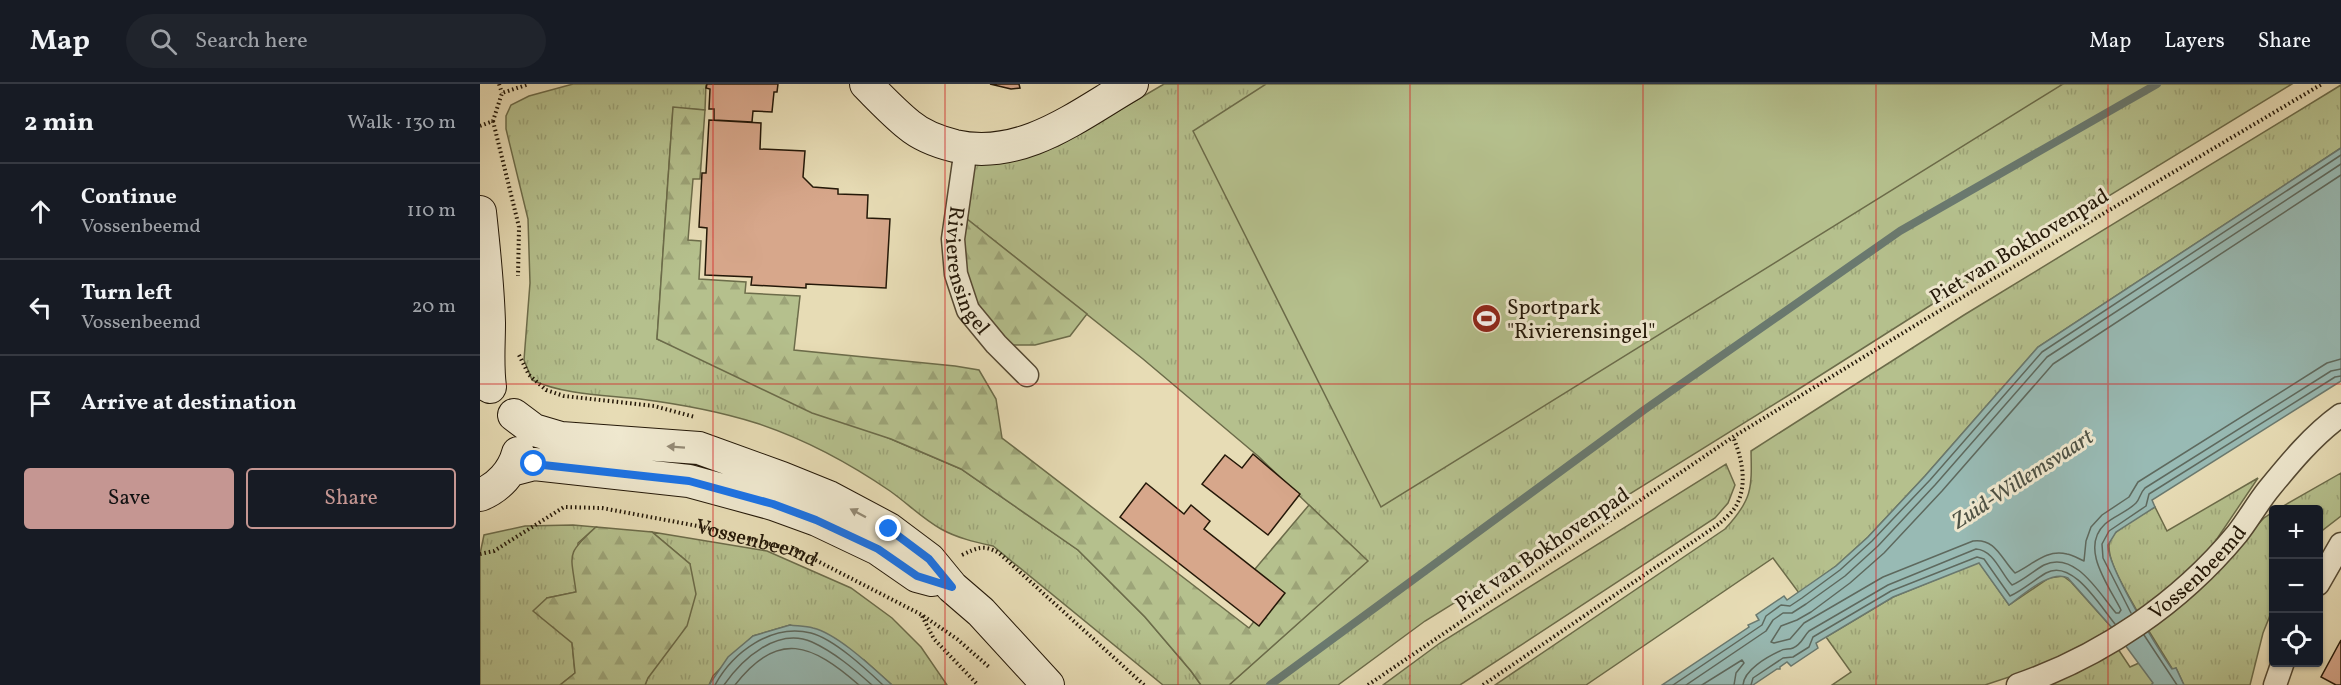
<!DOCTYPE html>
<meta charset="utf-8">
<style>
body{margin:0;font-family:Vollkorn,serif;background:#20242c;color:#f1f3f6}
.controls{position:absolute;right:18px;bottom:18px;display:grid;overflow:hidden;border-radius:6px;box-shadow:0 2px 4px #0004}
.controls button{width:54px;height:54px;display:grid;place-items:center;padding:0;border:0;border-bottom:2px solid #363941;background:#171b24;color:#f1f3f6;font:30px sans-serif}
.stop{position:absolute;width:18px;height:18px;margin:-14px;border:4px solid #1a73e8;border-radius:50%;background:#fff}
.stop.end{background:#1a73e8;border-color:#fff;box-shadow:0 2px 6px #0008}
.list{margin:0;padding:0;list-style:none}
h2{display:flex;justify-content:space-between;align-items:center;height:78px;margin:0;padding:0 24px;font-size:26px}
h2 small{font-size:20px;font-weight:400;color:#9ea1a6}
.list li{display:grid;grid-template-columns:39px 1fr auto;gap:18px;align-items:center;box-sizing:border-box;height:96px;padding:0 24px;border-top:2px solid #363941}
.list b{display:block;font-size:22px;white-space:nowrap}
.list p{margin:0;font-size:20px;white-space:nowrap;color:#9ea1a6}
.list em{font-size:20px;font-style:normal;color:#9ea1a6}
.actions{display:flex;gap:12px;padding:18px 24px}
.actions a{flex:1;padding:14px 0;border:2px solid #c59692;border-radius:6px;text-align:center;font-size:21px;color:#c59692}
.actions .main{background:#c59692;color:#111}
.icon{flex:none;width:33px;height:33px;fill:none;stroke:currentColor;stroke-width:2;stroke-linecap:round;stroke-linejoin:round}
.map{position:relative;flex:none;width:1861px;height:601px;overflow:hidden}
header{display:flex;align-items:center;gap:36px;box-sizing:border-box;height:84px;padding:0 30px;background:#171b24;border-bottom:2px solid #363941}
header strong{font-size:28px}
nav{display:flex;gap:33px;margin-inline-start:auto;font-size:21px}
.search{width:420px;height:54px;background:#20242c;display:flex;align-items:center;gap:15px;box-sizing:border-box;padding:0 21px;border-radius:33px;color:#9ea1a6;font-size:22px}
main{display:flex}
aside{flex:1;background:#171b24}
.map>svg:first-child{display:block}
.grass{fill:url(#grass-tufts);stroke:#6c6c4a;stroke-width:1.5}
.forest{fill:url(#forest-firs);stroke:#6c6c4a;stroke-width:1.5}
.green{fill:#b5c08d;stroke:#6c6c4a;stroke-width:1.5}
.water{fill:#98bab4;stroke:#6a796f;stroke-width:1.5}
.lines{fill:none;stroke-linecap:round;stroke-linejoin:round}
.shore{stroke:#5e695e;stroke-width:1.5}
.stream{stroke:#6a796f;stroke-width:8}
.building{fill:#d7a78b;stroke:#241808;stroke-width:1.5}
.street-casing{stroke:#554933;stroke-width:25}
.secondary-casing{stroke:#241808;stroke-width:34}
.path{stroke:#241808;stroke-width:4;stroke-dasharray:1.5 3;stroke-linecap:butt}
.street{stroke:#efe8cf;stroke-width:22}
.secondary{stroke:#efe8cf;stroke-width:32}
.oneway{fill:#948a75}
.route{stroke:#1a73e8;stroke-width:8}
.grid{fill:none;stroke:#d62828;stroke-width:1.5;stroke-opacity:0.55}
.labels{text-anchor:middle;stroke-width:6;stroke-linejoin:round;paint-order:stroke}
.street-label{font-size:21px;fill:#241808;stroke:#efe8cf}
.poi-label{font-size:21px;fill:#241808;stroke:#efe8cf;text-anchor:start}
.water-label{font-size:22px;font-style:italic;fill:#4d5144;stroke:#efe8cf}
</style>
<header>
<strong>Map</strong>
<div class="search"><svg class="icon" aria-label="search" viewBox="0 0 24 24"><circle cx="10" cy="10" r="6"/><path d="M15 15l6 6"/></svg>Search here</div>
<nav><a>Map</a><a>Layers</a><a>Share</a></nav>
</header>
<main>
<aside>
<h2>2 min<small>Walk · 130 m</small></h2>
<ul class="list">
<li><svg class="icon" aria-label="ahead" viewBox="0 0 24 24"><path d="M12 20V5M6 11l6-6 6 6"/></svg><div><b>Continue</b><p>Vossenbeemd</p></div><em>110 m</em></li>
<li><svg class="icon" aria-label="left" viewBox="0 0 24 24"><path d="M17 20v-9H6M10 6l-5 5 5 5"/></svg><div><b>Turn left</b><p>Vossenbeemd</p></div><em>20 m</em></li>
<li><svg class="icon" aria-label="arrive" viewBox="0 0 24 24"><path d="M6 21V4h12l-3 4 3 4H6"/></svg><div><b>Arrive at destination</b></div></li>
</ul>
<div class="actions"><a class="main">Save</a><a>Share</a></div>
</aside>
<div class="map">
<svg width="1861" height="601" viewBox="0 0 1861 601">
<defs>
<pattern id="grass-tufts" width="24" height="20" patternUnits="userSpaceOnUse" patternTransform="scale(1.5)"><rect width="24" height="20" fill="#b5c08d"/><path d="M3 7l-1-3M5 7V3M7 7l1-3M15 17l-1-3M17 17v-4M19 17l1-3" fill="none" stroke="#9ca478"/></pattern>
<pattern id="forest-firs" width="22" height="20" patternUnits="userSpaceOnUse" patternTransform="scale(1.5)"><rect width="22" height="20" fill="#b5c08d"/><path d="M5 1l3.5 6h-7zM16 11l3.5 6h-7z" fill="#9ca478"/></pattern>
</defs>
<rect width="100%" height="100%" fill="#e7dcb5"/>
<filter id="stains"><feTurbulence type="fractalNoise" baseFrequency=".00333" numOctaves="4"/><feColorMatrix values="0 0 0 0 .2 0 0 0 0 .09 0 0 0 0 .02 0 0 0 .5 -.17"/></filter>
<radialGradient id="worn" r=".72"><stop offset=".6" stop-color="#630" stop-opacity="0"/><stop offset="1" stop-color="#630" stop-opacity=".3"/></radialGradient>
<path class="grass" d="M 93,0 L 226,0 L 225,26 L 193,24 L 177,255 L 481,385 L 598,466 L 665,533 L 711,587 L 721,601 L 683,601 L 513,462 C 495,458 477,454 461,445 C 443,435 427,419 410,407 C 369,379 322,354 276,339 C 238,327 199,320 160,315 C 125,311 84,311 52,296 L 44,276 L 50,199 L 48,135 L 26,45 L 26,32 L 31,21 L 49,12 Z
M 684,0 L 1812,0 L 1470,209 L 1314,308 L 945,537 L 858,601 L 749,601 L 887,477 L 778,372 L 663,275 L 482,131 L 488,79 L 553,71 L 578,62 Z
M 1861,1 L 1861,64 L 1558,263 L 1445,392 L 1388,453 L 1356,482 L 1319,509 L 1293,474 L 1106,601 L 1015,601 L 1245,445 C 1272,416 1272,405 1271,367 L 1484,231 Z
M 1246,380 L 1255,401 L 1248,419 L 1235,434 L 980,601 L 903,601 L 960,559 Z
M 1861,389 L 1861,432 L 1839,449 L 1838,426 L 1798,425 Z
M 1778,394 L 1720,480 L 1665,525 L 1657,527 C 1649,511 1618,466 1633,451 C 1644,440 1662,431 1675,423 L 1687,447 Z
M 1793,428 L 1793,524 L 1783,549 L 1770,601 L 1704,601 L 1696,584 L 1693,586 L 1667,544 L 1726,494 L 1784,434 Z
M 93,441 L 116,443 L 98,459 L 96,508 L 67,514 L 92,558 L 95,589 L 80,601 L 0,601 L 0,470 L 4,451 L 45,442 Z
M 172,448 L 287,467 L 371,504 L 412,534 L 441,563 L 467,601 L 412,601 L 384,576 L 310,541 L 273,552 L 233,592 L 229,601 L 165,601 L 210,480 Z
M 1499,478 L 1529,521 L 1569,494 L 1583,492 L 1591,498 L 1634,546 L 1589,573 L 1505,601 L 1352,601 L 1371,588 L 1346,553 L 1413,513 Z
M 1638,565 L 1650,583 L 1659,579 L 1674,599 L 1671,601 L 1569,601 Z"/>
<path class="forest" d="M 193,23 L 225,26 L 220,95 L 213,95 L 208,156 L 221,157 L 219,195 L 266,198 L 265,209 L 320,212 L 314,266 L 475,282 L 499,286 L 516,315 L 522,354 L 769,544 L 793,513 L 770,491 L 829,421 L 888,477 L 749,601 L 721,601 L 711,587 L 665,533 L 598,466 L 481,385 L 411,355 L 332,329 L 177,255 Z
M 482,131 L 607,230 L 590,252 L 555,261 L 518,261 L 484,204 Z
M 116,443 L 172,448 L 210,480 L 216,510 L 207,542 L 168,594 L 165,601 L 80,601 L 95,589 L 92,559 L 53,527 L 67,514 L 96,508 C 91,469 85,471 116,443 Z"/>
<path class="green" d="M 786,0 L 1583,0 L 901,423 L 713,47 Z"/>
<path class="water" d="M 1861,64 L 1861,297 L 1672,416 L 1675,423 L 1636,448 L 1628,461 C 1627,482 1678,565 1692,585 L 1696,584 L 1704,601 L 1671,601 L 1673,599 L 1634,546 L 1588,494 C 1571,485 1543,511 1529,521 L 1499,479 L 1413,513 L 1336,559 L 1338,564 L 1311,582 L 1307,578 L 1300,583 L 1300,585 L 1297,585 L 1273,601 L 1182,601 L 1269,543 L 1268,541 L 1279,536 L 1276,531 L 1304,512 L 1307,516 L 1356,482 L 1388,453 L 1445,392 L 1558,263 Z
M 310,541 C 317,542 326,542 333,544 C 358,550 393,584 412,601 L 229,601 L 248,573 L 273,552 Z"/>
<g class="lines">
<path class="shore" d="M 1861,91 L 1573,280 L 1462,407 L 1404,469 L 1370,499 L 1331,528 L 1317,536 L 1301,542 L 1291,558 L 1294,559 L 1310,555 L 1324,539 L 1403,493 L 1493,457 C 1516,454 1521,475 1535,489 C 1553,481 1565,465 1587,470 C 1593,471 1599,475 1604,477 L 1606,457 L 1611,443 L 1622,431 L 1649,413 L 1658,398 L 1847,279 L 1861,275
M 1651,529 L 1623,474 L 1622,460 L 1629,447 L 1666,422 L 1669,410 L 1855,293 L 1861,292
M 1664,551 L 1697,601
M 235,601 C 253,568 292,539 331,549 C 354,555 386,585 403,601
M 244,601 C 262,575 297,543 332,558 C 354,568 374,585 392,601
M 255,601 C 298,545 332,560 379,601
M 1193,601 L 1282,541 L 1286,532 L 1301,521 L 1310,522 L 1322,514 L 1360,486 L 1392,457 L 1450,396 L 1562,268 L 1861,71
M 1206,601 L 1286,547 L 1293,536 L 1303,529 L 1312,529 L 1326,520 L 1365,492 L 1398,462 L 1455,401 L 1567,273 L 1861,80
M 1222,601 L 1262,576 L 1264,579 L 1256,589 L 1254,601
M 1263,601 C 1264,586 1287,573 1300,567 C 1304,564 1309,566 1313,564 C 1322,560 1323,553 1329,547 L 1408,501 L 1496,465 C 1514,466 1521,490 1532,501 C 1544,496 1553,487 1564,481 C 1595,466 1619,509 1636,529 L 1639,529 L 1641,526 C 1629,502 1599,464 1625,440 C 1634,432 1647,428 1656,419 C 1660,415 1660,409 1665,404 L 1851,287 L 1861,285
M 1271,601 L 1273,594 L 1303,574 L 1313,573 L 1329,563 L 1333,553 L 1411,507 L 1497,473 L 1504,475 L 1530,512 C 1543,506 1554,496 1566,489 C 1592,474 1620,522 1635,540"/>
<path class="stream" d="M 790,601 L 1164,326 L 1420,147 L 1677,0"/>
</g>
<path class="building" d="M 227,0 L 298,0 L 297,8 L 294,8 L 292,28 L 273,27 L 272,38 L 234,36 L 234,25 L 229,25 L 230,5 L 226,4 Z
M 510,0 L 539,0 L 540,4 L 531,5 Z
M 229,36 L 281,39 L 280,65 L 325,67 L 323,93 L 333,103 L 358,105 L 358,110 L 388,111 L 387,134 L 410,135 L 406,204 L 326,200 L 326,204 L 271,201 L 272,193 L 225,191 L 227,144 L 219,143 L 222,89 L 226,89 Z
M 773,370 L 820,410 L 788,451 L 722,400 L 745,371 L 762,384 Z
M 666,399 L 704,430 L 711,421 L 730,437 L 724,445 L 805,509 L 779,542 L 640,433 Z
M 1861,556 L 1861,601 L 1856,601 L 1841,593 Z"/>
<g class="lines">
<defs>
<g id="street">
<path id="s2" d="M 486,64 L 473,155 L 476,190 L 488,226 L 516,260 L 547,291"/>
<path d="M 1838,500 L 1861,460"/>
<path id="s3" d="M 1538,601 C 1622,572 1700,519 1757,450 C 1768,436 1777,420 1788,406 C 1810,379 1833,351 1861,331"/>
<path d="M 1795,601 L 1803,578"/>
</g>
<path id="secondary" d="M 386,0 C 400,14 414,29 429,41 C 442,52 459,58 475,62 C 542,77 597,32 652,0
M 0,128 C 4,165 8,201 9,239 C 9,261 7,281 10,303
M 34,331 L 54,346 L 81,354 L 219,364 L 302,394 L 349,413 L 409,445 L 449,475 L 472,503 L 501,528 L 568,601
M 31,386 L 54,380 L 209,397 L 293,420 L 337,436 L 398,465 L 437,492 L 452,496
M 0,411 C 18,404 33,388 38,369"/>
</defs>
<use href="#street" class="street-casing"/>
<use href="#secondary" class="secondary-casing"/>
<g class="path">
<path d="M 19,0 L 22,9"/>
<path d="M 13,37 L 39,143 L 38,192"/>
<path d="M 0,42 L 13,37 L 22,9 L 49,0"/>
<path d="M 39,271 L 49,291 L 66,306 L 84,312 L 174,322 L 215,333"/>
<path id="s1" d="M 0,470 L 14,467 L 84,423 L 122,424 L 223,443 L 318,467 L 442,531 L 477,555 L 509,583"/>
<path d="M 482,471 C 497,464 503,460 519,469 L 664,601"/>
<path d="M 442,532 L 454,555 L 498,601"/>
<path d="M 888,601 L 1253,353 L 1449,233 L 1842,0"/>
<path d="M 1003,601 L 1239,440 C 1244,435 1252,429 1256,422 C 1268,401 1262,374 1253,353"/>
</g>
<use href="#street" class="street"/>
<use href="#secondary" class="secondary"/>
</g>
<defs><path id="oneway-solid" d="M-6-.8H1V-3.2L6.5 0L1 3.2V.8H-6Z" transform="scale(1.5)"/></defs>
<g class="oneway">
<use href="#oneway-solid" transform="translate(196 363) rotate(-176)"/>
<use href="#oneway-solid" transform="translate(378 429) rotate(-152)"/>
</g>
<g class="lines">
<path class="route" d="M 54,380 L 209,397 L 293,420 L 336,436 L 398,465 L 437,492 L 472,503 L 449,475 L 409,445"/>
</g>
<path class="grid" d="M 233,0 L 233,601M 465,0 L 465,601M 698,0 L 698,601M 930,0 L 930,601M 1163,0 L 1163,601M 1396,0 L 1396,601M 1628,0 L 1628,601M 0,300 L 1861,300"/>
<defs>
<symbol id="stadium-disc" viewBox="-11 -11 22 22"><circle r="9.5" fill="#8f2418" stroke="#efe8cf"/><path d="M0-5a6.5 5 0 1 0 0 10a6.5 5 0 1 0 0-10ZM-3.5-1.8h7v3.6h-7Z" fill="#fff"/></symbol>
</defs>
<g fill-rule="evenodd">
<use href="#stadium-disc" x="990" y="218" width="33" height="33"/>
</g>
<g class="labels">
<g class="street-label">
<text transform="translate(1539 162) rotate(-31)" y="7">Piet van Bokhovenpad</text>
<text dy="7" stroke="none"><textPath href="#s2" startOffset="126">Rivierensingel</textPath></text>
<text dy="7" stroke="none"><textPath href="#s1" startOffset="294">Vossenbeemd</textPath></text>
<text transform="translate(1062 465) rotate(-34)" y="7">Piet van Bokhovenpad</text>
<text dy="7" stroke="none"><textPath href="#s3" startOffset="214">Vossenbeemd</textPath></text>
</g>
<g class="poi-label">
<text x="1027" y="230">Sportpark<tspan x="1027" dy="24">"Rivierensingel"</tspan></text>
</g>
<g class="water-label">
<text transform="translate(1542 394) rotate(-33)" y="8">Zuid-Willemsvaart</text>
</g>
</g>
<rect width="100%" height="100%" filter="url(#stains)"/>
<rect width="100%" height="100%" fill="url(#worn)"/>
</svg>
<div class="controls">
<button>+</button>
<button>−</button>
<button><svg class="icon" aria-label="locate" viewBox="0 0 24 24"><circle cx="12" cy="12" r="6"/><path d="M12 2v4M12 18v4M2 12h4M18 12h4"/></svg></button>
</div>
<div class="stop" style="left:54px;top:380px"></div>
<div class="stop end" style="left:409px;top:445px"></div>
</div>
</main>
